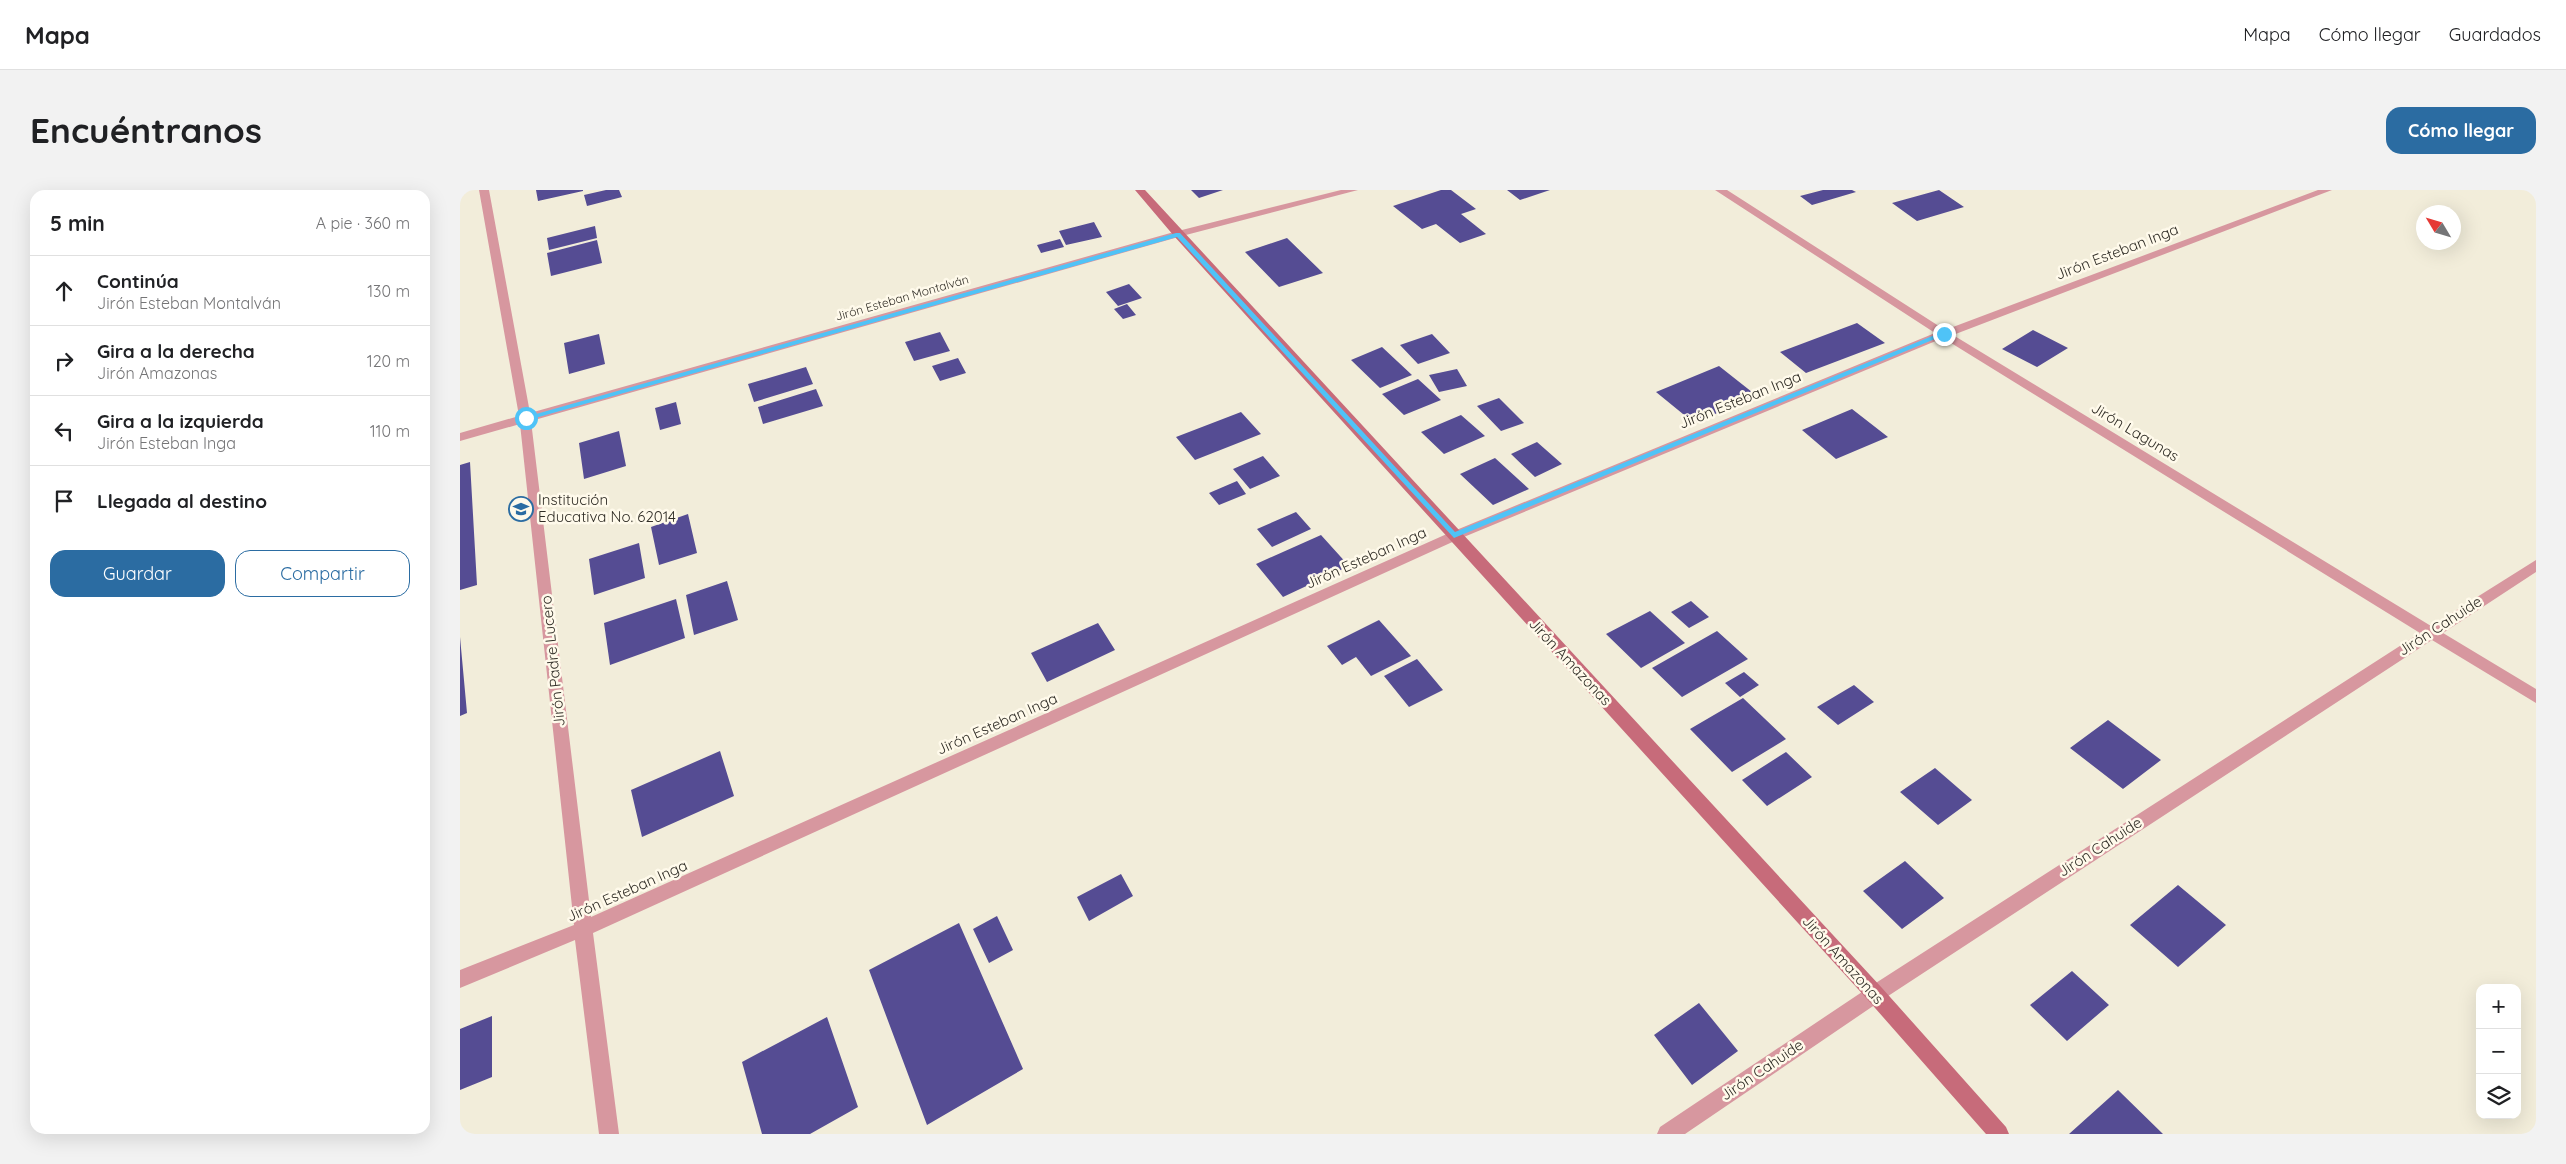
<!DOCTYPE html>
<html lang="es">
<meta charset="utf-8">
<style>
body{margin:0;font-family:Quicksand,sans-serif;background:#f2f2f2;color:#202124}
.controls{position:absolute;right:15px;bottom:15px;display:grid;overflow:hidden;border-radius:10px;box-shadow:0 5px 20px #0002}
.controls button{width:45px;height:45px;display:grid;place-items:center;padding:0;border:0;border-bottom:1px solid #e0e0e0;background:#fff;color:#202124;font:25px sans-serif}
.compass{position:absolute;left:1956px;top:15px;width:45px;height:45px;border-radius:50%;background:#fff;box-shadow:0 5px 20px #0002;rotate:308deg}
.stop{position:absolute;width:15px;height:15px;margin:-11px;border:4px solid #4fc3f7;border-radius:50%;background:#fff}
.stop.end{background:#4fc3f7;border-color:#fff;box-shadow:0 1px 5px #0008}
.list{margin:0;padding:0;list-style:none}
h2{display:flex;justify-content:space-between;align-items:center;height:65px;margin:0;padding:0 20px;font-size:21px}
h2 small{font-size:16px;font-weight:400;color:#757577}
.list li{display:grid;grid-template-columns:32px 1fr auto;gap:15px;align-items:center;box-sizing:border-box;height:70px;padding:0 20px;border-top:1px solid #e0e0e0}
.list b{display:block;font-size:19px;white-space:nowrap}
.list p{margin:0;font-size:16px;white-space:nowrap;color:#757577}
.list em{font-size:16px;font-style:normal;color:#757577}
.actions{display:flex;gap:10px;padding:15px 20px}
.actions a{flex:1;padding:11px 0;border:1px solid #2b6ca2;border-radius:15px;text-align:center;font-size:18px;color:#2b6ca2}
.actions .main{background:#2b6ca2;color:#fff}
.icon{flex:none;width:28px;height:28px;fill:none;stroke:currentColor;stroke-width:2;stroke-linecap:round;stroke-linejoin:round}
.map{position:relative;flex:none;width:2076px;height:944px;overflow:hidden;border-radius:15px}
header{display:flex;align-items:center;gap:30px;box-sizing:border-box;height:70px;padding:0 25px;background:#fff;border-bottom:1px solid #e0e0e0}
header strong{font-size:24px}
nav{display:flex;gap:28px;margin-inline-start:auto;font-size:18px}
.intro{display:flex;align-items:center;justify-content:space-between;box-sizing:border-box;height:120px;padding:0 30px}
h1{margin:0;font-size:35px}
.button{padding:12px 22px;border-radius:15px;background:#2b6ca2;color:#fff;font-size:18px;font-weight:700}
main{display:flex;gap:30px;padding:0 30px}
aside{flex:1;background:#fff;border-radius:15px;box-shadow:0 5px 20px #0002}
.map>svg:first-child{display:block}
.building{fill:#554c93}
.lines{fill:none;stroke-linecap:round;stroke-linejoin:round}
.street{fill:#d7979f;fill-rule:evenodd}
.secondary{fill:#c76b7a;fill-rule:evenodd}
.route{fill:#4fc3f7}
.labels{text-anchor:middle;stroke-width:5;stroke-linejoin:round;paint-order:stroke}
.far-street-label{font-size:12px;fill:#302d26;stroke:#fffaeb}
.street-label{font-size:15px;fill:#302d26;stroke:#fffaeb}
.poi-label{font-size:15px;fill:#302d26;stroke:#fffaeb;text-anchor:start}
</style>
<header>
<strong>Mapa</strong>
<nav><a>Mapa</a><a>Cómo llegar</a><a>Guardados</a></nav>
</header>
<div class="intro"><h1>Encuéntranos</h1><a class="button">Cómo llegar</a></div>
<main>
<aside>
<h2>5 min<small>A pie · 360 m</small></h2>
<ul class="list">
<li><svg class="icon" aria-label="ahead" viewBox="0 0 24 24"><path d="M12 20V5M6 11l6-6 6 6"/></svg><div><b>Continúa</b><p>Jirón Esteban Montalván</p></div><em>130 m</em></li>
<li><svg class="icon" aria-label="right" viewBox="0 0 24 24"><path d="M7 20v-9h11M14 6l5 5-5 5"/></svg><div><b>Gira a la derecha</b><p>Jirón Amazonas</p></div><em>120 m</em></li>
<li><svg class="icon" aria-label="left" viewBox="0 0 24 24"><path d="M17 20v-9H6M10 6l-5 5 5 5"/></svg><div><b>Gira a la izquierda</b><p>Jirón Esteban Inga</p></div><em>110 m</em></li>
<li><svg class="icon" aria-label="arrive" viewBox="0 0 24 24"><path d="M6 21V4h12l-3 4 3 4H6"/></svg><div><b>Llegada al destino</b></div></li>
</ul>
<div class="actions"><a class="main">Guardar</a><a>Compartir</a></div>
</aside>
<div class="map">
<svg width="2076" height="944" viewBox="0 0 2076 944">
<rect width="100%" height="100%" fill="#f2edda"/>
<path class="building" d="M 76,0 L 123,0 L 123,1 L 78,11 Z
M 146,0 L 159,0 L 162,7 L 127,16 L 124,5 Z
M 731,0 L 763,0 L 739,8 Z
M 981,0 L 991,0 L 1016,19 L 1001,24 L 1026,44 L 1000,53 L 976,34 L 962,39 L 933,16 Z
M 1047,0 L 1090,0 L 1060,10 Z
M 1363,0 L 1392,0 L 1396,2 L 1352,15 L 1340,6 Z
M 1479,0 L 1504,17 L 1457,31 L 1432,13 Z
M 634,32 L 642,47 L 606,55 L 599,41 Z
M 135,36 L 137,48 L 89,60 L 87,48 Z
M 827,48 L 863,83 L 819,97 L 785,62 Z
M 600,49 L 604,57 L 581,63 L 577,55 Z
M 137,50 L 142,73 L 91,86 L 87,63 Z
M 669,94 L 682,108 L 658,116 L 646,102 Z
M 667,114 L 676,125 L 663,129 L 654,119 Z
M 1397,133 L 1425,153 L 1346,183 L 1320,162 Z
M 1573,140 L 1608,158 L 1577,177 L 1542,159 Z
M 480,142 L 490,161 L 454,171 L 445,152 Z
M 139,144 L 145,174 L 109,184 L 104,153 Z
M 972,144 L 990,163 L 958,174 L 940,155 Z
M 922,157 L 952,185 L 920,198 L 891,170 Z
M 498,168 L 506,183 L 480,191 L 472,176 Z
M 1259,176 L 1297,206 L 1234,233 L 1196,202 Z
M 346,177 L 353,194 L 294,212 L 288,194 Z
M 997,179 L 1007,196 L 979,202 L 969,185 Z
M 958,189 L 981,210 L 944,225 L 922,204 Z
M 356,199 L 363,216 L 303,234 L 298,217 Z
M 1039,208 L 1064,233 L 1041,241 L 1017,216 Z
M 216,212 L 221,234 L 200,240 L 195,218 Z
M 1392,219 L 1428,247 L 1376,269 L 1342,240 Z
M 781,222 L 801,244 L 735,270 L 716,247 Z
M 1001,225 L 1025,246 L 984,264 L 961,242 Z
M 159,241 L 166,276 L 124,289 L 119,253 Z
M 1077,252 L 1102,274 L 1075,287 L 1051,264 Z
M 803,266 L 820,286 L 790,299 L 773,279 Z
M 1035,268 L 1069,299 L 1033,315 L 1000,284 Z
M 10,272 L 17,395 L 0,400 L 0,275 Z
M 777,291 L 786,304 L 759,315 L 749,303 Z
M 836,322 L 851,339 L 812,357 L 797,339 Z
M 228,324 L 237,363 L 199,375 L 191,337 Z
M 861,345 L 889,376 L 823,407 L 796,374 Z
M 179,353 L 185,388 L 134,405 L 129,369 Z
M 267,391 L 278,430 L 234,445 L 226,405 Z
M 216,409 L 225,448 L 150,475 L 144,433 Z
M 1231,411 L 1249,427 L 1229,438 L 1211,422 Z
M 1190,421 L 1225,453 L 1181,478 L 1146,444 Z
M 919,430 L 951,466 L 911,486 L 896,467 L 882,475 L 867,456 Z
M 638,433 L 655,460 L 587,492 L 571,463 Z
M 1257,441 L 1288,469 L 1222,507 L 1192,478 Z
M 0,447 L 7,523 L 0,526 Z
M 957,469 L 983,500 L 949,517 L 924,486 Z
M 1284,482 L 1299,495 L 1280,507 L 1265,493 Z
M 1394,495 L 1414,512 L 1378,535 L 1357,517 Z
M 1283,508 L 1326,549 L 1272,582 L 1230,539 Z
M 1648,530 L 1701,570 L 1663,599 L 1610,558 Z
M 260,561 L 274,606 L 182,647 L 171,600 Z
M 1326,562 L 1352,587 L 1307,616 L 1282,590 Z
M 1475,578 L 1512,610 L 1478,635 L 1440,602 Z
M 1445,671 L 1484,708 L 1442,739 L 1403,701 Z
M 661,684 L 673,706 L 629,731 L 617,707 Z
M 1718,695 L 1766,735 L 1718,777 L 1670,735 Z
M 537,726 L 553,760 L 529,773 L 513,739 Z
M 499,733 L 563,879 L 467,935 L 409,780 Z
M 1612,781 L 1649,815 L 1607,851 L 1570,815 Z
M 1239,813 L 1278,861 L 1232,895 L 1194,845 Z
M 32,826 L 32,887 L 0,900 L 0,839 Z
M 367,827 L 398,917 L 350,944 L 302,944 L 282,872 Z
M 1658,900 L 1703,944 L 1609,944 Z"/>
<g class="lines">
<path class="street" d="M 19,0 L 29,0 L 70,223 L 714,42 L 881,0 L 898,0 L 722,46 L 71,231 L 131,727 L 989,343 L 1475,143 L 1255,0 L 1267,0 L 1485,140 L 1858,0 L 1872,0 L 1493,145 L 1971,436 L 2076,370 L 2076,382 L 1983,443 L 2076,499 L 2076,513 L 1972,450 L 1422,810 L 1225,944 L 1197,944 L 1200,937 L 1408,798 L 1960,443 L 1483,148 L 999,349 L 133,743 L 159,944 L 139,944 L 115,750 L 0,798 L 0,780 L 114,735 L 60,234 L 0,251 L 0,243 L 59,226 Z"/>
<path class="secondary" d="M 675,0 L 685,0 L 1422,798 L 1546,937 L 1549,944 L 1526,944 L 1408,810 L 714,46 Z"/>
</g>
<path class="route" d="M 716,43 L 720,43 L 995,342 L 1482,142 L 1487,144 L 994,348 L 717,47 L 68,230 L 62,228 Z"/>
<defs>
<symbol id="school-ring" viewBox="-11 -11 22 22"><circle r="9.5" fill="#fffaeb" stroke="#2b6ca2" stroke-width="1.5"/><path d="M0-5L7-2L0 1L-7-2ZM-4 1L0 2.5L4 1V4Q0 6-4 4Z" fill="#2b6ca2"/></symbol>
</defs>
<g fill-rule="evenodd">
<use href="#school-ring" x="47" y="305" width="28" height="28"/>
</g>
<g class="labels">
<g class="far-street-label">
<text transform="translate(442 108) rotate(-16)" y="4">Jirón Esteban Montalván</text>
</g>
<g class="street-label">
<text transform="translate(1657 62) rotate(-21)" y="5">Jirón Esteban Inga</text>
<text transform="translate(1280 210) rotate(-22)" y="5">Jirón Esteban Inga</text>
<text transform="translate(1675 242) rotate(31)" y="5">Jirón Lagunas</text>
<text transform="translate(906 368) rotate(-24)" y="5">Jirón Esteban Inga</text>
<text transform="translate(1980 436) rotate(-33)" y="5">Jirón Cahuide</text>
<text transform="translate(93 471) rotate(-96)" y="5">Jirón Padre Lucero</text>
<text transform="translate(1110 472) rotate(47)" y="5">Jirón Amazonas</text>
<text transform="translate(537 534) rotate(-24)" y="5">Jirón Esteban Inga</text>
<text transform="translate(1640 657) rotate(-33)" y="5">Jirón Cahuide</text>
<text transform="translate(167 701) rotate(-24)" y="5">Jirón Esteban Inga</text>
<text transform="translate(1383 770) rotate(48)" y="5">Jirón Amazonas</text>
<text transform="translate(1302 880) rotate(-34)" y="5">Jirón Cahuide</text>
</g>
<g class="poi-label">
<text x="78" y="315">Institución<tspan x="78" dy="17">Educativa No. 62014</tspan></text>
</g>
</g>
</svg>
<div class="controls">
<button>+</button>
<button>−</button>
<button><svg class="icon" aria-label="layers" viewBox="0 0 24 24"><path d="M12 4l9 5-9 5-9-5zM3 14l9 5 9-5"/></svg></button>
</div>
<svg class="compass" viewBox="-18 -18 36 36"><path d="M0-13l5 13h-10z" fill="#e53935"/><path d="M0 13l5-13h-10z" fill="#757577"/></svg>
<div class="stop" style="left:66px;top:228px"></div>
<div class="stop end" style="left:1484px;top:144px"></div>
</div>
</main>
